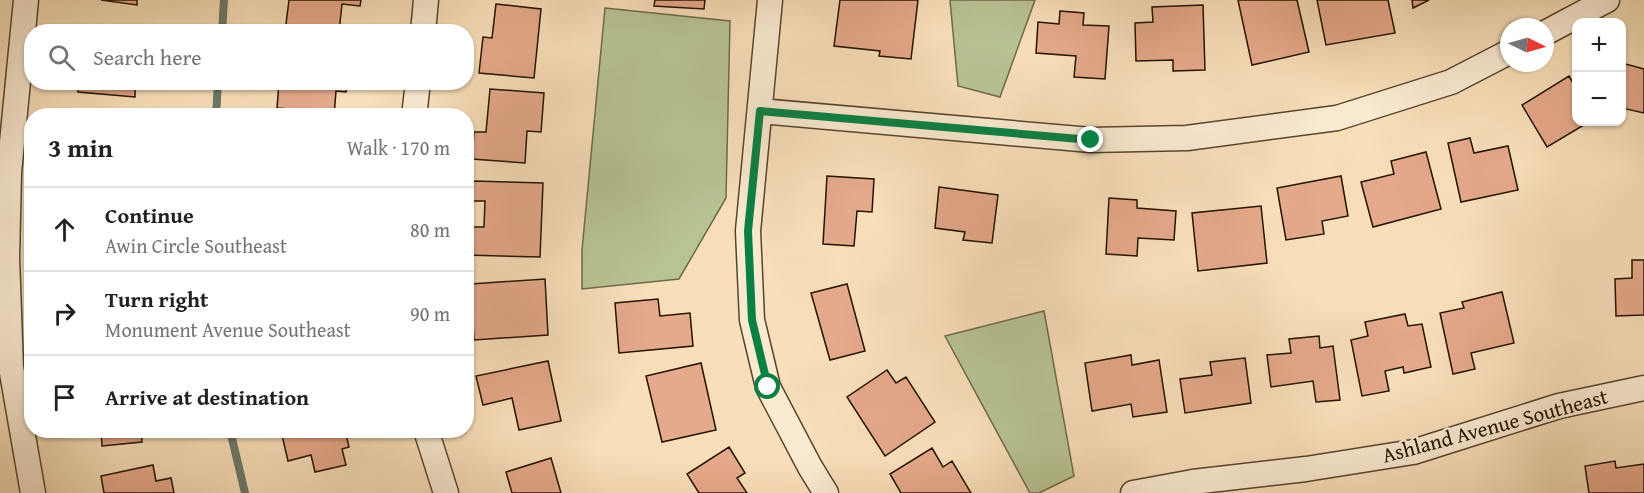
<!DOCTYPE html>
<meta charset="utf-8">
<style>
body{margin:0;font-family:"Gentium Book Plus",serif;background:#f6f6f6;color:#202124}
.controls{position:absolute;right:18px;top:18px;display:grid;overflow:hidden;border-radius:12px;box-shadow:0 2px 4px #0004}
.controls button{width:54px;height:54px;display:grid;place-items:center;padding:0;border:0;border-bottom:2px solid #e0e0e0;background:#fff;color:#202124;font:30px sans-serif}
.compass{position:absolute;left:1500px;top:18px;width:54px;height:54px;border-radius:50%;background:#fff;box-shadow:0 2px 4px #0004;rotate:95deg}
.stop{position:absolute;width:18px;height:18px;margin:-14px;border:4px solid #0b8043;border-radius:50%;background:#fff}
.stop.end{background:#0b8043;border-color:#fff;box-shadow:0 2px 6px #0008}
.list{margin:0;padding:0;list-style:none}
h2{display:flex;justify-content:space-between;align-items:center;height:78px;margin:0;padding:0 24px;font-size:26px}
h2 small{font-size:20px;font-weight:400;color:#757577}
.list li{display:grid;grid-template-columns:39px 1fr auto;gap:18px;align-items:center;box-sizing:border-box;height:84px;padding:0 24px;border-top:2px solid #e0e0e0}
.list b{display:block;font-size:22px;white-space:nowrap}
.list p{margin:0;font-size:20px;white-space:nowrap;color:#757577}
.list em{font-size:20px;font-style:normal;color:#757577}
.icon{flex:none;width:33px;height:33px;fill:none;stroke:currentColor;stroke-width:2;stroke-linecap:round;stroke-linejoin:round}
.map{position:relative;flex:none;width:1644px;height:493px;overflow:hidden}
.search{position:absolute;background:#fff;box-shadow:0 2px 4px #0004;left:24px;top:24px;width:450px;height:66px;display:flex;align-items:center;gap:15px;box-sizing:border-box;padding:0 21px;border-radius:24px;color:#757577;font-size:22px}
.panel{position:absolute;background:#fff;box-shadow:0 2px 4px #0004;left:24px;top:108px;width:450px;height:330px;border-radius:24px}
.map>svg:first-child{display:block}
.green{fill:#b8c394;stroke:#6e6a4a;stroke-width:1.5}
.lines{fill:none;stroke-linecap:round;stroke-linejoin:round}
.stream{stroke:#6c7969;stroke-width:8}
.building{fill:#e5a98b;stroke:#231200;stroke-width:1.5}
.minor-casing{stroke:#58452e;stroke-width:27}
.minor{stroke:#faead2;stroke-width:24}
.route{stroke:#0b8043;stroke-width:8}
.labels{text-anchor:middle;stroke-width:5;stroke-linejoin:round;paint-order:stroke}
.street-label{font-size:21px;fill:#231200;stroke:#faead2}
</style>
<div class="map">
<svg width="1644" height="493" viewBox="0 0 1644 493">
<rect width="100%" height="100%" fill="#f8dfba"/>
<filter id="stains"><feTurbulence type="fractalNoise" baseFrequency=".00333" numOctaves="4"/><feColorMatrix values="0 0 0 0 .2 0 0 0 0 .09 0 0 0 0 .02 0 0 0 .5 -.17"/></filter>
<radialGradient id="worn" r=".72"><stop offset=".6" stop-color="#630" stop-opacity="0"/><stop offset="1" stop-color="#630" stop-opacity=".3"/></radialGradient>
<path class="green" d="M 950,0 L 1035,0 L 1000,97 L 958,86 Z
M 605,8 L 730,21 L 726,198 L 679,279 L 582,289 L 582,250 Z
M 1044,311 L 1074,476 L 1039,493 L 1030,493 L 945,336 Z"/>
<g class="lines">
<path class="stream" d="M 222,32 L 224,0
M 216,116 L 218,82
M 230,430 L 245,493"/>
</g>
<path class="building" d="M 101,0 L 137,0 L 137,5 Z
M 289,0 L 361,0 L 360,6 L 342,4 L 339,32 L 285,32 Z
M 655,0 L 705,0 L 704,9 L 654,6 Z
M 840,0 L 918,0 L 911,59 L 879,56 L 880,51 L 834,46 Z
M 1238,0 L 1297,0 L 1309,52 L 1252,65 Z
M 1317,0 L 1388,0 L 1395,33 L 1326,45 Z
M 1412,0 L 1429,0 L 1413,8 Z
M 496,4 L 541,9 L 534,78 L 479,73 L 483,37 L 492,38 Z
M 1203,5 L 1205,70 L 1173,71 L 1173,60 L 1136,61 L 1135,23 L 1153,22 L 1152,7 Z
M 1060,11 L 1084,13 L 1083,25 L 1109,26 L 1105,79 L 1074,77 L 1076,56 L 1036,53 L 1038,22 L 1059,24 Z
M 1622,63 L 1644,69 L 1644,113 L 1622,108 Z
M 1569,76 L 1576,88 L 1576,122 L 1589,122 L 1547,147 L 1522,105 Z
M 78,82 L 135,82 L 135,97 L 78,92 Z
M 279,82 L 347,82 L 346,92 L 336,91 L 334,116 L 288,116 L 288,109 L 277,108 Z
M 490,89 L 544,93 L 541,132 L 527,131 L 525,163 L 472,159 L 474,132 L 486,132 Z
M 86,112 L 128,116 L 85,116 Z
M 1470,138 L 1474,153 L 1508,146 L 1518,190 L 1461,202 L 1448,143 Z
M 1426,152 L 1441,209 L 1373,227 L 1361,182 L 1394,174 L 1391,161 Z
M 827,176 L 874,179 L 872,212 L 857,211 L 854,246 L 823,244 Z
M 1341,176 L 1348,216 L 1322,221 L 1324,234 L 1286,240 L 1277,188 Z
M 472,181 L 543,183 L 540,257 L 466,255 L 466,227 L 484,227 L 485,201 L 471,201 Z
M 939,187 L 998,195 L 992,243 L 963,240 L 965,232 L 935,228 Z
M 1109,198 L 1137,200 L 1137,208 L 1176,211 L 1174,240 L 1138,238 L 1137,256 L 1106,254 Z
M 1261,206 L 1267,263 L 1198,271 L 1192,213 Z
M 1632,260 L 1644,260 L 1644,315 L 1616,316 L 1615,279 L 1632,278 Z
M 545,279 L 548,335 L 474,340 L 471,284 Z
M 847,284 L 865,351 L 830,360 L 811,293 Z
M 1502,292 L 1514,343 L 1471,353 L 1475,369 L 1453,374 L 1440,313 L 1464,308 L 1462,302 Z
M 658,299 L 660,316 L 690,313 L 693,346 L 619,353 L 615,303 Z
M 1405,314 L 1408,326 L 1422,324 L 1431,367 L 1404,373 L 1403,367 L 1385,371 L 1389,391 L 1362,396 L 1351,340 L 1368,336 L 1365,322 Z
M 1319,336 L 1320,348 L 1333,346 L 1340,400 L 1316,402 L 1313,381 L 1271,387 L 1267,355 L 1291,353 L 1289,339 Z
M 1131,355 L 1132,365 L 1159,360 L 1167,412 L 1133,417 L 1131,404 L 1092,411 L 1085,363 Z
M 1245,358 L 1251,403 L 1185,413 L 1180,379 L 1212,375 L 1210,362 Z
M 548,361 L 561,421 L 519,430 L 512,398 L 483,405 L 476,376 Z
M 701,363 L 716,430 L 662,442 L 646,376 Z
M 887,370 L 896,383 L 906,377 L 935,422 L 885,456 L 847,397 Z
M 101,430 L 141,430 L 142,442 L 102,446 Z
M 285,430 L 345,430 L 349,447 L 342,449 L 346,465 L 315,472 L 311,455 L 288,461 L 281,431 Z
M 729,447 L 745,473 L 737,478 L 747,493 L 699,493 L 687,474 Z
M 932,448 L 943,467 L 952,461 L 971,493 L 901,493 L 890,474 Z
M 551,458 L 561,493 L 512,493 L 506,472 Z
M 1615,461 L 1616,468 L 1644,464 L 1644,493 L 1589,493 L 1585,466 Z
M 153,465 L 156,481 L 171,478 L 174,493 L 104,493 L 101,476 Z"/>
<g class="lines">
<defs>
<path id="minor" d="M 26,0 L 9,173 L 7,258 L 11,367 L 33,493
M 770,0 L 748,231 L 752,320 L 768,387 L 810,467 L 826,493
M 423,32 L 426,0
M 1545,33 L 1607,0
M 760,111 L 1091,140 L 1187,138 L 1337,118 L 1451,82 L 1509,52
M 414,116 L 418,82
M 426,430 L 446,493
M 1133,493 L 1193,482 L 1306,469 L 1413,452 L 1559,406 L 1644,388"/>
</defs>
<use href="#minor" class="minor-casing"/>
<use href="#minor" class="minor"/>
</g>
<g class="lines">
<path class="route" d="M 768,387 L 752,320 L 748,231 L 760,111 L 1091,140"/>
</g>
<g class="labels">
<g class="street-label">
<text transform="translate(1495 426) rotate(-15)" y="7">Ashland Avenue Southeast</text>
</g>
</g>
<rect width="100%" height="100%" filter="url(#stains)"/>
<rect width="100%" height="100%" fill="url(#worn)"/>
</svg>
<div class="controls">
<button>+</button>
<button>−</button>
</div>
<svg class="compass" viewBox="-18 -18 36 36"><path d="M0-13l5 13h-10z" fill="#e53935"/><path d="M0 13l5-13h-10z" fill="#757577"/></svg>
<div class="stop" style="left:768px;top:387px"></div>
<div class="stop end" style="left:1091px;top:140px"></div>
<div class="search"><svg class="icon" aria-label="search" viewBox="0 0 24 24"><circle cx="10" cy="10" r="6"/><path d="M15 15l6 6"/></svg>Search here</div>
<section class="panel">
<h2>3 min<small>Walk · 170 m</small></h2>
<ul class="list">
<li><svg class="icon" aria-label="ahead" viewBox="0 0 24 24"><path d="M12 20V5M6 11l6-6 6 6"/></svg><div><b>Continue</b><p>Awin Circle Southeast</p></div><em>80 m</em></li>
<li><svg class="icon" aria-label="right" viewBox="0 0 24 24"><path d="M7 20v-9h11M14 6l5 5-5 5"/></svg><div><b>Turn right</b><p>Monument Avenue Southeast</p></div><em>90 m</em></li>
<li><svg class="icon" aria-label="arrive" viewBox="0 0 24 24"><path d="M6 21V4h12l-3 4 3 4H6"/></svg><div><b>Arrive at destination</b></div></li>
</ul>
</section>
</div>
